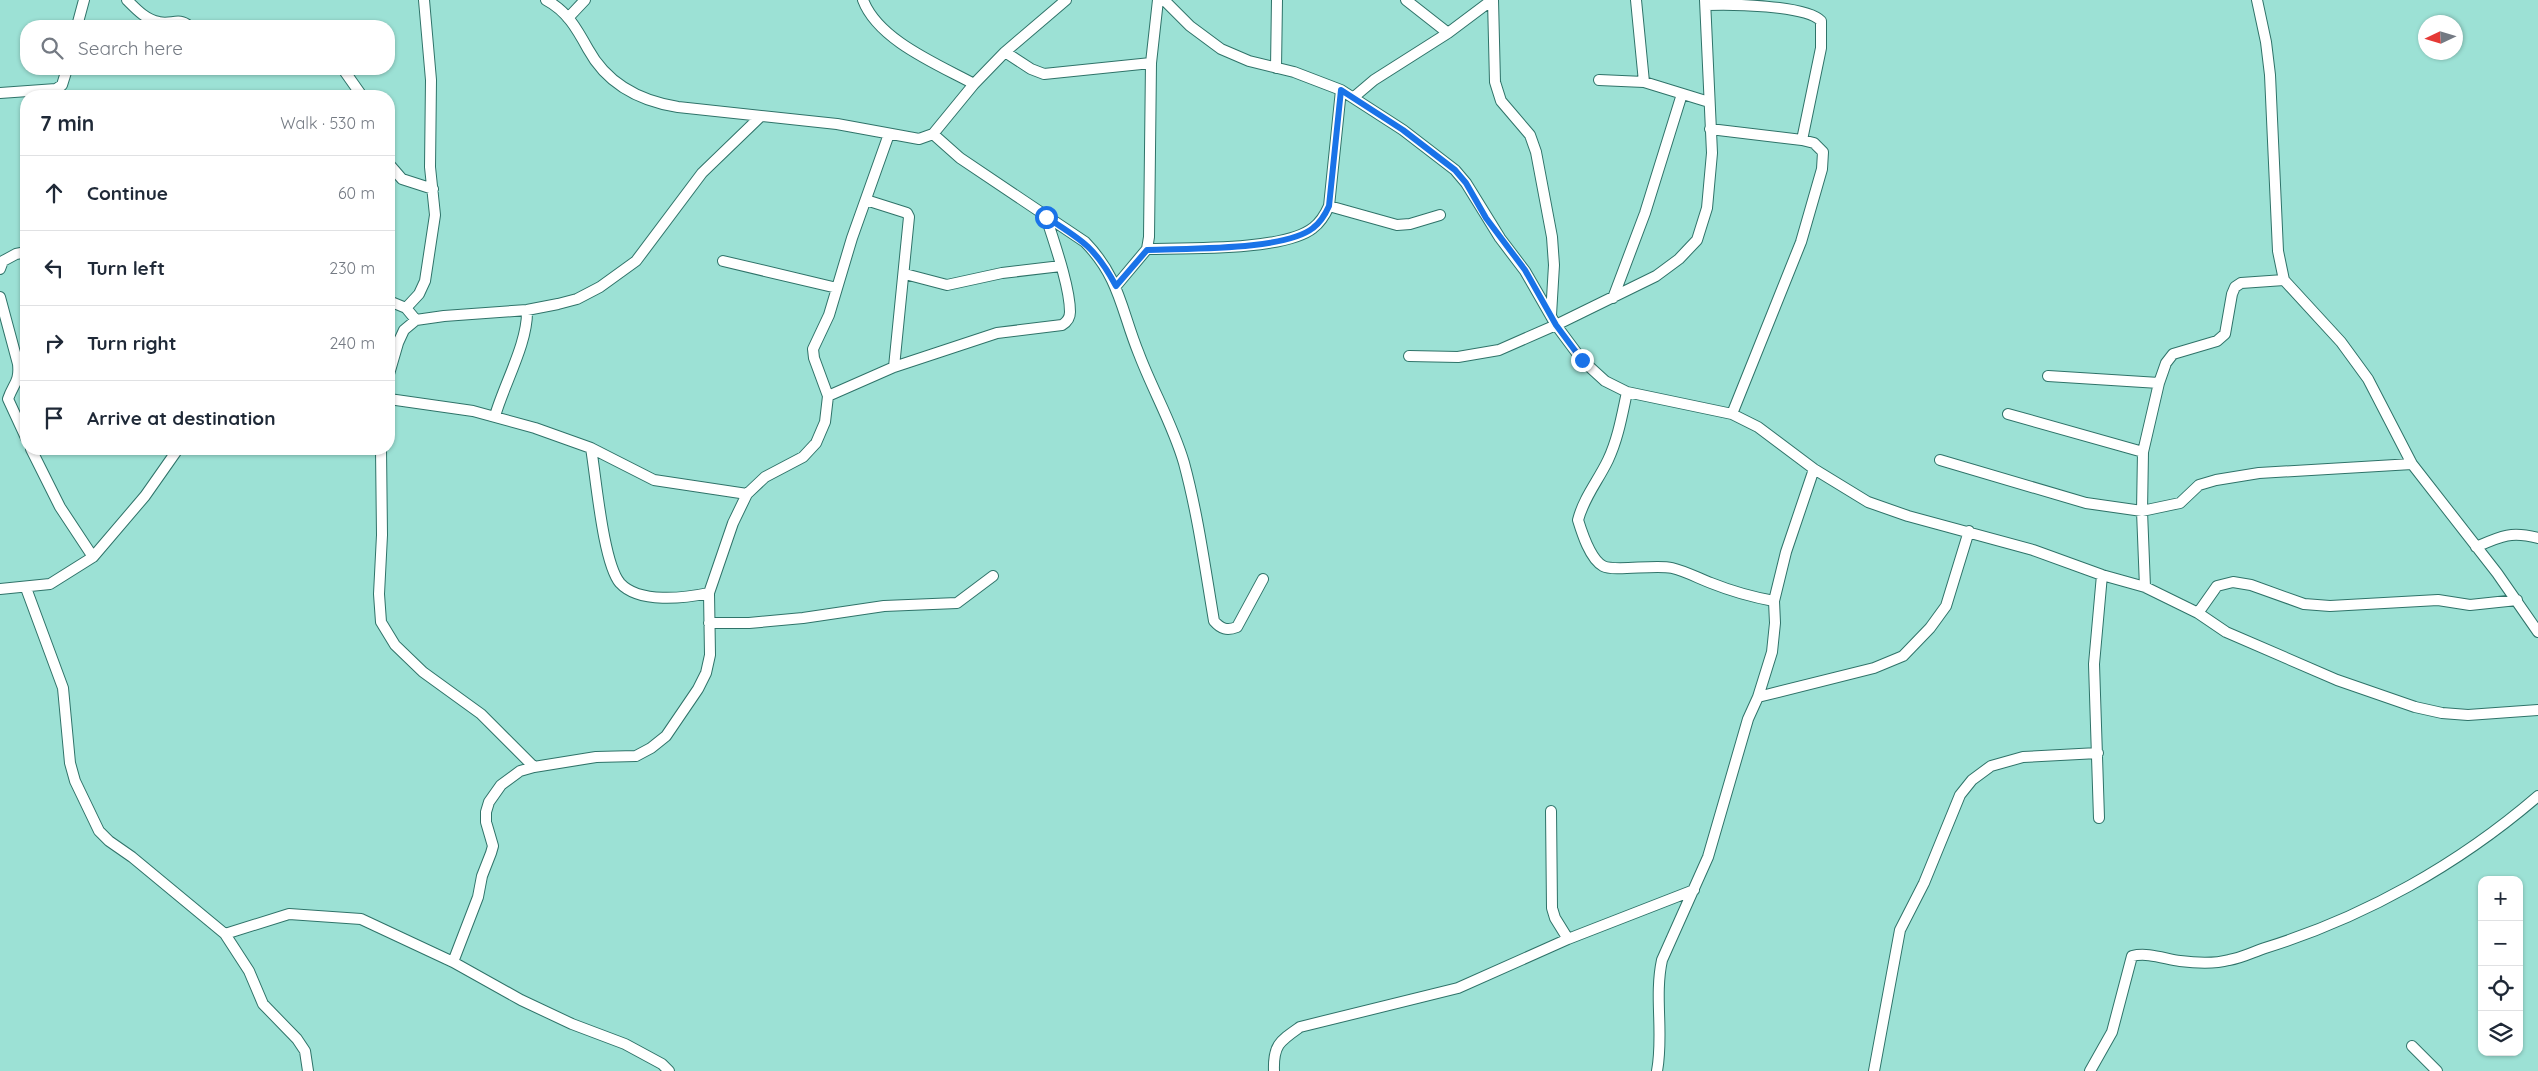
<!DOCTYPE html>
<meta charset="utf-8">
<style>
body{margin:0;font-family:Quicksand,sans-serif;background:#f2f2f3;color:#1f2937}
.controls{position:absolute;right:15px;bottom:15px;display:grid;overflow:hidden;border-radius:10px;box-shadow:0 1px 4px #0004}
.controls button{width:45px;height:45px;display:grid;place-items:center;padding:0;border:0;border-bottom:1px solid #e0e1e3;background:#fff;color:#1f2937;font:25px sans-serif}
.compass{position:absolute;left:2418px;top:15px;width:45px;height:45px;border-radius:50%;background:#fff;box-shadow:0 1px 4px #0004;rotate:266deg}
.stop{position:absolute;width:15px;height:15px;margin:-11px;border:4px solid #1a73e8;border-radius:50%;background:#fff}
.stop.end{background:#1a73e8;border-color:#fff;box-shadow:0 1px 5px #0008}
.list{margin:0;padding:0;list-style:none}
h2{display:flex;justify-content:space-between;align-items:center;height:65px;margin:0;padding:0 20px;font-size:21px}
h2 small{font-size:16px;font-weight:400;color:#747a83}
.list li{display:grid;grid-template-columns:32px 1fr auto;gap:15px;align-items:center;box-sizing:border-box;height:75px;padding:0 20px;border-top:1px solid #e0e1e3}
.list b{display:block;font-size:19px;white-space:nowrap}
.list em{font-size:16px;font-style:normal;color:#747a83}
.icon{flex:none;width:28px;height:28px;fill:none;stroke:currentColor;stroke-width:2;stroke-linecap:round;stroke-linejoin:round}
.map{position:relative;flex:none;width:2538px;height:1071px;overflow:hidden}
.search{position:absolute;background:#fff;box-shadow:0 1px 4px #0004;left:20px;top:20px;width:375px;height:55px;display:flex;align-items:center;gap:12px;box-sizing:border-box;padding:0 18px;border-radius:20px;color:#747a83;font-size:19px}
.panel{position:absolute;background:#fff;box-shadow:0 1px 4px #0004;left:20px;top:90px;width:375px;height:365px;border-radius:20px}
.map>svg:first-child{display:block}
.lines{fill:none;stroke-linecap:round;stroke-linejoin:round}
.minor-casing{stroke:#2f7369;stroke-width:12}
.minor{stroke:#fff;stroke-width:10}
.route{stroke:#1a73e8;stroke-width:6}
</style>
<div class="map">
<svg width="2538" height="1071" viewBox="0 0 2538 1071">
<rect width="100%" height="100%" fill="#9ce1d5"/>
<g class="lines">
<defs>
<path id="minor" d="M 127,0 C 136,9 146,20 159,22 C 171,25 179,17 189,26
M 546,0 C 567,11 577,29 588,49 C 607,84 640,101 678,107 L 837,124 L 919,139 L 933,134 L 974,84 L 1005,52 L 1066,0
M 863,0 C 878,40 937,64 974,84
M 1164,0 L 1190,26 L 1221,49 L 1249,61 L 1294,72 L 1341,90 L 1403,130 L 1455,170 L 1466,183 L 1500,238 L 1525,271 L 1556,325 L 1582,360 L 1605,381 L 1627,392 L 1732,414 L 1758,427 L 1814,469 L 1868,502 L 1908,516 L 2033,550 L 2102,575 L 2145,587 L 2198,613 L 2226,632 L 2337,680 L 2415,707 L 2442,713 L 2468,715 L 2538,710
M 1406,0 L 1448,33
M 1493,0 L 1495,82 L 1501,101 L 1530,135 L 1536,152 L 1552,237 L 1554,265 L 1551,315
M 1636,0 L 1644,82
M 2257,0 L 2266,42 L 2270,75 L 2278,251 L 2284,280 L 2341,342 L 2368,379 L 2412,464 L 2497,573 L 2538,632
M 1706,5 C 1729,4 1806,5 1821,21 L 1821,48 L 1802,140
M 568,18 L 585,0
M 77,26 L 84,0
M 1005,52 L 1031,69 L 1044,74 L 1151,63
M 1276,68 L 1277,0
M 343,69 L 362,96
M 1599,80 L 1644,82 L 1709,102
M 0,93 L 56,89 L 62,85 L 67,69
M 1354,97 L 1374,80 L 1448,33 L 1492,0
M 1710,129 L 1802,140 L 1814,143 L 1823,152 L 1822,169 L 1801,242 L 1732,414
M 933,134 L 960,158 L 1085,242 C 1120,278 1121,310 1139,354 C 1153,391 1173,425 1184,463 C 1198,515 1205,568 1214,621 C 1221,629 1227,631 1237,627 L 1263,579
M 389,164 L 402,179 L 433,189
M 866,200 L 907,213 L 909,217 L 894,367
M 1329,206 L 1397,225 L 1410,224 L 1440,215
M 1147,249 C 1186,248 1284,251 1313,228 C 1321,222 1325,215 1329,206 L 1341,90
M 723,261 L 837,288
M 0,269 L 3,261 L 16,254 L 26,252
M 905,274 L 947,285 L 1002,273 L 1061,266
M 1116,286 L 1147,249 L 1149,237 L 1151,63 L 1158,0
M 0,297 L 18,364 C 20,382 13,384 8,399 L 26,438
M 1613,298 L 1645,213 L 1682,94
M 389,301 L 406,308 L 416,320
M 406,308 L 419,294 L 425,281 L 435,215 L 430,167 L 431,80 L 424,0
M 1409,356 L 1458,357 L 1499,350 L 1556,325 L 1656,276 L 1679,259 L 1697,240 L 1707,208 L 1712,153 L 1705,0
M 389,374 L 398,343 L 404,330 L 416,320 L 444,316 L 527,310 L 558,304 L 577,299 L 600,287 L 636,261 L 702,173 L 761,116
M 2048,376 L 2159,383
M 1627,392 C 1622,415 1618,439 1608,460 C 1598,481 1584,497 1578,520 C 1582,533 1590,559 1603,566 C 1614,572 1655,564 1672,568 C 1685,571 1698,578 1711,583 C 1731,591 1752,597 1774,601
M 828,396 L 894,367 L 997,333 L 1062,325 C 1067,322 1070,318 1070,312 C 1070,287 1054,242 1046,217
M 389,399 L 473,411 L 535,428 L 591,448 L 654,480 L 747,494
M 2008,414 L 2143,452
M 495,416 C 504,384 528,343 527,310
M 591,448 C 596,477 603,563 620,583 C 639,604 685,598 709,593
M 31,449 L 60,507 L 93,557
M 381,449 L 382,535 L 379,594 L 381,622 L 395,645 L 423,672 L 481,714 L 534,767
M 1940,460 L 2086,503 L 2142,511 L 2180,503 L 2199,485 L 2216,480 L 2259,473 L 2412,464
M 2476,547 C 2501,536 2511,531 2538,538
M 2145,587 L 2142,511 L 2143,452 L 2159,383 L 2166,363 L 2173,354 L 2217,341 L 2225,334 L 2232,294 L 2235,287 L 2241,283 L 2284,280
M 26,588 L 63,688 L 70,763 L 75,781 L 99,831 L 109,841 L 132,857 L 225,934 L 249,971 L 263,1004 L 297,1039 L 305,1051 L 308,1071
M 0,589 L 50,584 L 93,557 L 145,496 L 178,449
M 2198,613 L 2217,586 L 2233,582 L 2251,585 L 2304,604 L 2330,606 L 2438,600 L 2470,605 L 2517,600
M 709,623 L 749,623 L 803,618 L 884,606 L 957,603 L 993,576
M 1758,697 L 1874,668 L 1903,656 L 1930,628 L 1946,606 L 1969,531
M 1551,811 L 1552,908 L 1555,918 L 1568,939
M 2099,818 L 2094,664 L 2102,575
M 225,934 L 289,914 L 361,919 L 453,962 L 521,1000 L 572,1024 L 625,1044 L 662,1064 L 669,1071
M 453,962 L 478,897 L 482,876 L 491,853 L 493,846 L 486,822 L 486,812 L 489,802 L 501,785 L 520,771 L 534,767 L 596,757 L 636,756 L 651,748 L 666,736 L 698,689 L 706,673 L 710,655 L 709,593 L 733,523 L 747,494 L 765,477 L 803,457 L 816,443 L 825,422 L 828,396 L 814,358 L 813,349 L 829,315 L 852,238 L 889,134
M 2412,1046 L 2437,1071
M 1274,1071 C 1273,1045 1280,1041 1300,1027 L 1458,988 L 1568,939 L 1694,890
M 1657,1071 C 1664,1034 1654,997 1662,960 L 1708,857 L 1748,719 L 1758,697 L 1772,652 L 1775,623 L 1774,601 L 1786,552 L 1814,469
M 1874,1071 L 1900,930 L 1924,883 L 1960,795 L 1972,780 L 1991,766 L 2023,757 L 2098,753
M 2090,1071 L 2112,1032 L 2132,956 C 2148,952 2165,959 2180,961 C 2196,963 2214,964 2229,960 C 2242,958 2253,952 2265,948 C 2365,917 2459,864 2538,796"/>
</defs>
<use href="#minor" class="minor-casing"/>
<use href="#minor" class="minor"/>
</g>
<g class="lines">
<path class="route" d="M 1046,217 C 1082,240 1095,247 1116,286 L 1147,250 C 1186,248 1284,251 1313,228 C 1321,222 1325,215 1329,206 L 1341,90 L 1403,130 L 1455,170 L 1466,183 L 1486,218 L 1525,270 L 1556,325 L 1582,360"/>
</g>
</svg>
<div class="controls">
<button>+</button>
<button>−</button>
<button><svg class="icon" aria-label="locate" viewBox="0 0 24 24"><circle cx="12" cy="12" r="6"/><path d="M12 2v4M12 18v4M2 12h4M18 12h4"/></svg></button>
<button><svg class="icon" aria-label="layers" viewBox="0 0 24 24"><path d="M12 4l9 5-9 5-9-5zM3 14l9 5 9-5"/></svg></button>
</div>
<svg class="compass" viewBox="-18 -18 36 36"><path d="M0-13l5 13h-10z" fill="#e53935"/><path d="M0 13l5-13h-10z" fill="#747a83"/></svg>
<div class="stop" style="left:1046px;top:217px"></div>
<div class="stop end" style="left:1582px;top:360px"></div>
<div class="search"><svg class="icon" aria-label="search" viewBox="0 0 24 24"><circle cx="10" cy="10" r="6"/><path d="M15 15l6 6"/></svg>Search here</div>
<section class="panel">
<h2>7 min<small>Walk · 530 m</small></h2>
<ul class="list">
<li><svg class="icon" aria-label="ahead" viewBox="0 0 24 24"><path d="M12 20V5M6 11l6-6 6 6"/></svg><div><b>Continue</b></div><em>60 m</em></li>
<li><svg class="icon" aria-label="left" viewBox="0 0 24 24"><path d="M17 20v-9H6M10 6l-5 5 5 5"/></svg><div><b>Turn left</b></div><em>230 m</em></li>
<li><svg class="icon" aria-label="right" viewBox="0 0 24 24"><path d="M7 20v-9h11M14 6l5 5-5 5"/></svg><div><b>Turn right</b></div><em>240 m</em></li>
<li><svg class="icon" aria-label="arrive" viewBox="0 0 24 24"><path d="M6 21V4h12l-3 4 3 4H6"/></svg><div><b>Arrive at destination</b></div></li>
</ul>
</section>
</div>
